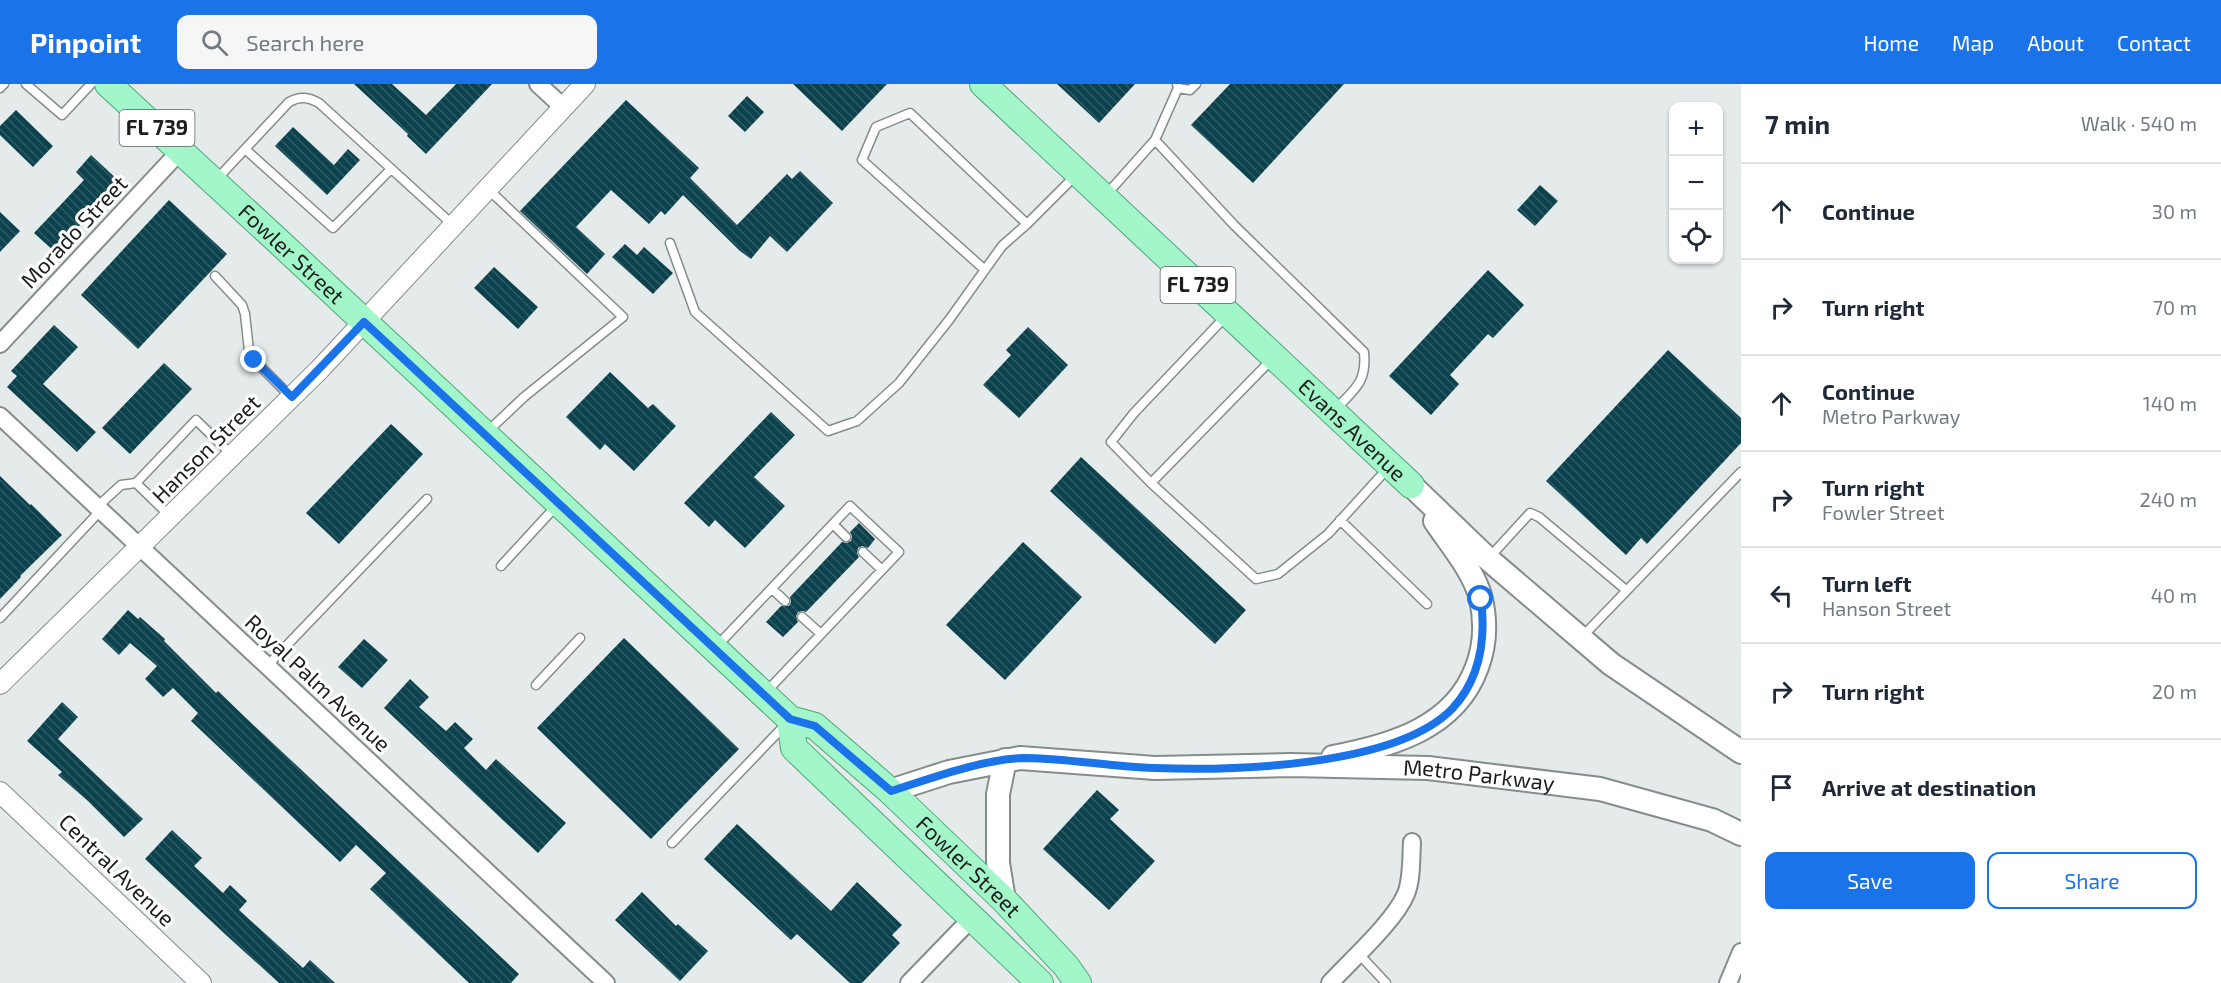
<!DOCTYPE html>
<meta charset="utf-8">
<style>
body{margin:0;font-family:"Exo 2",sans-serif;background:#f6f6f7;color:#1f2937}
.controls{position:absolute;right:18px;top:18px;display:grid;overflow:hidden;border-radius:12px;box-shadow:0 2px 4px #0004}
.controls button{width:54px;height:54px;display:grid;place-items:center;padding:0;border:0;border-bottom:2px solid #e0e1e3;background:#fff;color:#1f2937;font:30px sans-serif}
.stop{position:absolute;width:18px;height:18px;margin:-14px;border:4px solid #1a73e8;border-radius:50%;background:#fff}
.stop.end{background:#1a73e8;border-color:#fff;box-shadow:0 2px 6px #0008}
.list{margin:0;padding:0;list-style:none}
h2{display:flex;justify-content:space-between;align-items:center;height:78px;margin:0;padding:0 24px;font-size:26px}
h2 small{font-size:20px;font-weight:400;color:#747a83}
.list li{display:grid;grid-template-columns:39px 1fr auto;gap:18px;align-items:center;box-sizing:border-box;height:96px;padding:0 24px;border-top:2px solid #e0e1e3}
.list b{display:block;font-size:22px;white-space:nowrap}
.list p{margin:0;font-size:20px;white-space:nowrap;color:#747a83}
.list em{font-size:20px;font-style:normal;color:#747a83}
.actions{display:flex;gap:12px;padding:18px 24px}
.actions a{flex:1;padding:14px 0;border:2px solid #1a73e8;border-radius:12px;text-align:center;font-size:21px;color:#1a73e8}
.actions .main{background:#1a73e8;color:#fff}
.icon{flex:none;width:33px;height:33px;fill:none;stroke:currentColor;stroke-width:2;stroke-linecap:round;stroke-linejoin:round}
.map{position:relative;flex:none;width:1741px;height:899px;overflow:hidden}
header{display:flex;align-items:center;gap:36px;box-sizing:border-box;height:84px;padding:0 30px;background:#1a73e8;color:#fff}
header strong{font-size:28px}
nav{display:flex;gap:33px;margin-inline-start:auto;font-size:21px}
.search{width:420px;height:54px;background:#f6f6f7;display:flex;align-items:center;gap:15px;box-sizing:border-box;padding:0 21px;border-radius:12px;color:#747a83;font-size:22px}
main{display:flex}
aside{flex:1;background:#fff}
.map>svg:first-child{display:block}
.building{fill:url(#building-back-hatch)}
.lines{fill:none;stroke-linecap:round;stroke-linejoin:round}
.service-casing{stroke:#868c8b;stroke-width:11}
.minor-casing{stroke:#868c8b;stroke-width:20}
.tertiary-casing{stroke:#868c8b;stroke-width:22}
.secondary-casing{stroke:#868c8b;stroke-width:26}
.primary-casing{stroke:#4ca676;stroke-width:28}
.service{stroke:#fff;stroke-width:8}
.minor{stroke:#fff;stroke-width:16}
.tertiary{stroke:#fff;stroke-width:20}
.secondary{stroke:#fff;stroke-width:22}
.primary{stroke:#a3f6ca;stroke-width:26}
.route{stroke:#1a73e8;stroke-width:8}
.labels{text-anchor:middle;stroke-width:6;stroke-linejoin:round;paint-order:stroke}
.shield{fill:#fff;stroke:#606262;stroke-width:1.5}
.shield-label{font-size:21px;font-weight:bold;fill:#1c1e1e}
.street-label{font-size:22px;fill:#1c1e1e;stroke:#fff}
</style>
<header>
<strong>Pinpoint</strong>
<div class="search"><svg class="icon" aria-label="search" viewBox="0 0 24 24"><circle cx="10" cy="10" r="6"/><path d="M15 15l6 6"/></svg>Search here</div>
<nav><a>Home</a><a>Map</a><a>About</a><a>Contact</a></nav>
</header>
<main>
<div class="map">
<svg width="1741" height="899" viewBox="0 0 1741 899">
<defs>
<pattern id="building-back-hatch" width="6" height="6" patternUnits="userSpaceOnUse" patternTransform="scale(1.5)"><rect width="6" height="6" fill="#0b424d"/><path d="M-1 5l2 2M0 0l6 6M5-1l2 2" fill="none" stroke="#2e5a63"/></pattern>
</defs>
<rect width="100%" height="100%" fill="#e5ebea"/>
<path class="building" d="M 354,0 L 392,0 L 426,31 L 456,0 L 492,0 L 426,70 L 407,52 L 408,50 Z
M 793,0 L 887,0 L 842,47 Z
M 1057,0 L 1135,0 L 1099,39 Z
M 1230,0 L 1344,0 L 1253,99 L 1191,41 Z
M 747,12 L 764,28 L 745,48 L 728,32 Z
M 626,16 L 699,84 L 690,94 L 737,141 L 787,90 L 792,95 L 800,87 L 833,119 L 787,168 L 770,152 L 751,175 L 740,167 L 683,111 L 665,131 L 661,127 L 649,140 L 611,106 L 576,143 L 605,170 L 587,190 L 520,127 Z
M 16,26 L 53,62 L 33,83 L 0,51 L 0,42 Z
M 293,43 L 334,81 L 348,65 L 360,76 L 327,111 L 275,62 Z
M 91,71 L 120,98 L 55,168 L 34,149 L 84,96 L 76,88 Z
M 1540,101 L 1558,117 L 1535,142 L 1517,126 Z
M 169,116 L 227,170 L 138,265 L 81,211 Z
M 0,128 L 20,147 L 0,168 Z
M 625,160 L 637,171 L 644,163 L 673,189 L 653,210 L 612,173 Z
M 494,183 L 538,223 L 518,245 L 474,204 Z
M 1488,186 L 1524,221 L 1493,254 L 1488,250 L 1450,291 L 1459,300 L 1431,331 L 1389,292 Z
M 54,241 L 78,263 L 43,300 L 96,348 L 77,368 L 7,303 L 17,292 L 11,287 Z
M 1028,243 L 1068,281 L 1019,334 L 983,301 L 1011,271 L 1006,266 Z
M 1668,266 L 1741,334 L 1741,359 L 1647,460 L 1641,454 L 1626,471 L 1546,397 Z
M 164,279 L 192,305 L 130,370 L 102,344 Z
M 610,288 L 648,324 L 653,320 L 676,342 L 634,387 L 605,360 L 600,366 L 566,333 Z
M 771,328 L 795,351 L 754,393 L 785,422 L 745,464 L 715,436 L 709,443 L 684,419 Z
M 391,340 L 423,370 L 339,460 L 306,429 Z
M 1081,373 L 1246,526 L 1215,560 L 1050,407 Z
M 0,392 L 30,421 L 31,420 L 62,451 L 20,492 L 21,493 L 0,515 Z
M 859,439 L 875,455 L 868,464 L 862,462 L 858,464 L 857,469 L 859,473 L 806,528 L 803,527 L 798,528 L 796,532 L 798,538 L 783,553 L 766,538 L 781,522 L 789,522 L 791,518 L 790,513 L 842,458 L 847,459 L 851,457 L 852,452 L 850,448 Z
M 1023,458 L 1082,513 L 1005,596 L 946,541 Z
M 128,526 L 138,535 L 140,533 L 165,555 L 164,557 L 216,609 L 218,607 L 246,634 L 519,890 L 511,899 L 469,899 L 370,805 L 386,789 L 356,761 L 340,778 L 191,637 L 198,629 L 173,604 L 163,613 L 145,595 L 157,582 L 130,559 L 119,571 L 102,555 Z
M 624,554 L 739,665 L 651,755 L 537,644 Z
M 364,555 L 388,576 L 362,604 L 338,583 Z
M 410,595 L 429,613 L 419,623 L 446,647 L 455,638 L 473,655 L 464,664 L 486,686 L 496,675 L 566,739 L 538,769 L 384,624 Z
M 62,618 L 78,633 L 58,655 L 143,735 L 124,753 L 88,717 L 58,691 L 62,688 L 27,657 Z
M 1097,706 L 1119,726 L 1110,735 L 1155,777 L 1109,826 L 1043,765 Z
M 737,740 L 831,827 L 857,798 L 902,841 L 892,851 L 900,859 L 862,899 L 850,899 L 797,850 L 791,856 L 704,775 Z
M 172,746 L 202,774 L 194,782 L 223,809 L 230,801 L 247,817 L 239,826 L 303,884 L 310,876 L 335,899 L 279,899 L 226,851 L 145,775 Z
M 642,808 L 676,842 L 678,840 L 708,867 L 680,897 L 615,836 Z"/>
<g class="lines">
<defs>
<path id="service" d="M 26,0 L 62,31 L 91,0
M 0,4 L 4,0
M 1178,4 L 1190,6 L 1196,0
M 1155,56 L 1234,141 L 1364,268 C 1367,300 1354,305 1334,327
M 245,65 L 333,144 L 391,85
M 216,96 L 289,18 C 300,12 308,13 319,19 L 453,141
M 1106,111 L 1155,56 L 1178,4 L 1177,0
M 670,159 L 695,228 L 828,347 L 857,337 L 899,299 L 949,236 L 1002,162 L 1027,140 L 1076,91
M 985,186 L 862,76 L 876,43 L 910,29 L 1027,140
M 215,192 L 242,221 L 245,230 L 249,267 L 254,276 L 291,313
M 1226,232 L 1134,329 L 1111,358 L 1151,399 L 1256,495 L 1278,490 L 1328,450 L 1388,384
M 486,349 L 524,313 L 623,233 L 488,105
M 1151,399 L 1273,274
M 97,423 L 121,401 L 136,399
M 171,433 L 136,399 L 196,336 L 233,372
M 1340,436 L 1427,520
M 833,440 L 846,453
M 863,468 L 882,486
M 1488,475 L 1530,429 L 1539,433 L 1626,506
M 501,482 L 558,420
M 772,505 L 785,517
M 802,533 L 821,550
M 0,534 L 101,426
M 1581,554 L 1741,388
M 716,563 L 850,422 L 899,468 L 766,608
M 267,582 L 427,415
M 536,601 L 580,554
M 672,759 L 786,640
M 1358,869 L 1386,899"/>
<path id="minor" d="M 538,0 L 563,23
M 0,260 L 181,66
M 0,332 L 606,899
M 909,899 L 971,835
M 1330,899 C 1351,876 1394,838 1406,810 C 1412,795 1411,775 1412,758
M 1728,899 L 1741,868"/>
<path id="tertiary" d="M 0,600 L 320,285 L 585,0
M 0,708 L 201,899"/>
<g id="secondary">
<path d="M 1411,401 L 1488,475 L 1611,580 L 1741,668"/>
<path d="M 1333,673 C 1391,662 1455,644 1477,583 C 1485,562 1486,538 1481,515 C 1474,487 1451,461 1435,437"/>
<path id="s1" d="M 890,707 L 949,688 L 1020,674 L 1155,684 L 1291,681 L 1428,684 L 1600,705 L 1712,736 L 1741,750"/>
<path d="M 1004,816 L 998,779 L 998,710 L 1005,676"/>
</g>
<g id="primary">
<path id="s2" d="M 108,0 L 278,157 L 790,635 L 815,642 L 890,707 L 1004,816 L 1066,882 L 1078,899"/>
<path id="s3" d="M 983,0 L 1411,401"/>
<path d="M 790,635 L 794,664 L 1040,899"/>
</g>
</defs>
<use href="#service" class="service-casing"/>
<use href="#minor" class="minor-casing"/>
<use href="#tertiary" class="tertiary-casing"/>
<use href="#secondary" class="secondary-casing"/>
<use href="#primary" class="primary-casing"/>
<use href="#service" class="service"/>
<use href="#minor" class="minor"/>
<use href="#tertiary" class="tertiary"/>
<use href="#secondary" class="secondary"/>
<use href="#primary" class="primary"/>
</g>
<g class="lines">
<path class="route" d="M 254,276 L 292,313 L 364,238 L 790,635 L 815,642 L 891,707 C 929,695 983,675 1023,674 C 1067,674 1111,683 1154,684 C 1232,687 1395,683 1452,625 C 1481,594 1486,555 1481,515"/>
</g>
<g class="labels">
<g class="shield">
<rect x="119.5" y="26" width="75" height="36" rx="4.5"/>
<rect x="1160.5" y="183" width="75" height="36" rx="4.5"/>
</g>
<g class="shield-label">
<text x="157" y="51">FL 739</text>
<text x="1198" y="208">FL 739</text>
</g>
<g class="street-label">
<text transform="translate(74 148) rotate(-47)" y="8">Morado Street</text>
<text dy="8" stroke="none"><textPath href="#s2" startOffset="250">Fowler Street</textPath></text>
<text dy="8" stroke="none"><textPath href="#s3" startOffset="506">Evans Avenue</textPath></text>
<text transform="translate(206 365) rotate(-45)" y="8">Hanson Street</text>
<text transform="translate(318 599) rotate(43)" y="8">Royal Palm Avenue</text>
<text dy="8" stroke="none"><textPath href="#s1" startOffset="594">Metro Parkway</textPath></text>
<text dy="8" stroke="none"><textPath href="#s2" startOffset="1166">Fowler Street</textPath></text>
<text transform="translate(117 786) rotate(44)" y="8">Central Avenue</text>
</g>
</g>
</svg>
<div class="controls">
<button>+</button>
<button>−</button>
<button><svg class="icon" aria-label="locate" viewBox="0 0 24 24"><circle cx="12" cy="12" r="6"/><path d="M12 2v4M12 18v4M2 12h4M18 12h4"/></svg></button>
</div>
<div class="stop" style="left:1481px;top:515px"></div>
<div class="stop end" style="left:254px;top:276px"></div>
</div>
<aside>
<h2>7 min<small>Walk · 540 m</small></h2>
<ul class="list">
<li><svg class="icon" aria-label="ahead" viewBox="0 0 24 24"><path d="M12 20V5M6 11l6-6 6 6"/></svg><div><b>Continue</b></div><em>30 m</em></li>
<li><svg class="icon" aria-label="right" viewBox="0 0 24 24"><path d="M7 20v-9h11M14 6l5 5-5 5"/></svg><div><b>Turn right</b></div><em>70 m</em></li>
<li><svg class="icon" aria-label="ahead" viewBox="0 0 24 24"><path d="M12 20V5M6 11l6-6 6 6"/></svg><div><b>Continue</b><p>Metro Parkway</p></div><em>140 m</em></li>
<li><svg class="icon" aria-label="right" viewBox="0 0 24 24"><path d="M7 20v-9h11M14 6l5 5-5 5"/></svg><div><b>Turn right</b><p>Fowler Street</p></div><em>240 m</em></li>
<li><svg class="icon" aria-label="left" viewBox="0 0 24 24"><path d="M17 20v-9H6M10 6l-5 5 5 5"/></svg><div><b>Turn left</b><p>Hanson Street</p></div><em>40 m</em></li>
<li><svg class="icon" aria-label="right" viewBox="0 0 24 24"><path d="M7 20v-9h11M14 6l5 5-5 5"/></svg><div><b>Turn right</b></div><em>20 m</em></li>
<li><svg class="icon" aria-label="arrive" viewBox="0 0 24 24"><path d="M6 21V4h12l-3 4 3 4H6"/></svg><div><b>Arrive at destination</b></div></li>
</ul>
<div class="actions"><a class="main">Save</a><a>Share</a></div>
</aside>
</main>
